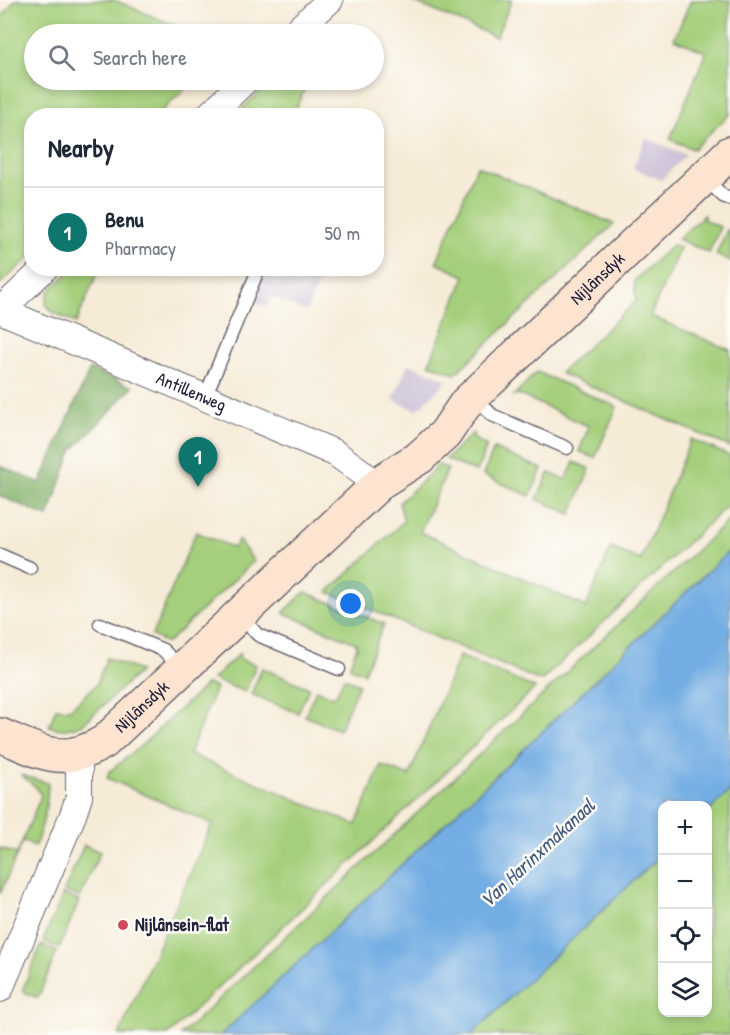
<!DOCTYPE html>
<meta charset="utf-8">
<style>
body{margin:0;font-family:"Patrick Hand",sans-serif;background:#f2f2f3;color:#1f2937}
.controls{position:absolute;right:18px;bottom:18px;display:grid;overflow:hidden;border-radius:12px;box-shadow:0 3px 9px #0003}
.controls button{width:54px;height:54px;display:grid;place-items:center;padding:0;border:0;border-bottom:2px solid #e0e1e3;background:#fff;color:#1f2937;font:30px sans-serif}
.you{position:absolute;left:351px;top:604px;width:21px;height:21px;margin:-15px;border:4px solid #fff;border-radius:50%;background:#1a73e8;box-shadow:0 0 0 9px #1a73e833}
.badge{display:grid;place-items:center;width:39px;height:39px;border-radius:50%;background:#0f766e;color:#fff;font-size:20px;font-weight:700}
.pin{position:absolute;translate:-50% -50px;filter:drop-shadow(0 2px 3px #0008)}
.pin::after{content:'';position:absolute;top:32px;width:21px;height:18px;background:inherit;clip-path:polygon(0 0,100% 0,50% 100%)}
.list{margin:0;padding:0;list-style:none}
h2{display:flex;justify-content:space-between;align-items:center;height:78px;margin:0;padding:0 24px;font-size:26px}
h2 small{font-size:20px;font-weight:400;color:#747a83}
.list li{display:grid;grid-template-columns:39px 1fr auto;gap:18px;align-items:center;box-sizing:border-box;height:90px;padding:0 24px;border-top:2px solid #e0e1e3}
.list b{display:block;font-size:22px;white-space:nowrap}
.list p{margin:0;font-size:20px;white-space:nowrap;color:#747a83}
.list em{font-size:20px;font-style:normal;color:#747a83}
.icon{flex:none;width:33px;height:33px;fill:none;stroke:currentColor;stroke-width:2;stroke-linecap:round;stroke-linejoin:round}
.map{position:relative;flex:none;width:730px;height:1035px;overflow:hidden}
.search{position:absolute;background:#fff;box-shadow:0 3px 9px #0003;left:24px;top:24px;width:360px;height:66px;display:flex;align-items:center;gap:15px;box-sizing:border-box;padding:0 21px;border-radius:33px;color:#747a83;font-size:22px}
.panel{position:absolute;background:#fff;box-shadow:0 3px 9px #0003;left:24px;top:108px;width:360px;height:168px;border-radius:24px}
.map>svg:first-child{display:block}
.industrial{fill:#cbbfd5}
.green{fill:#a5cf7b;stroke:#64785b;stroke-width:1.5}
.forest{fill:#84b26b;stroke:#536a53;stroke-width:1.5}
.water{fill:#73ade3;stroke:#4a688f;stroke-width:1.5}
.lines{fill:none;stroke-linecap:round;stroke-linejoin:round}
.lane-casing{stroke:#6c6872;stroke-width:15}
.street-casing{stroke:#6c6872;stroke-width:28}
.secondary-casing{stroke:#6c6872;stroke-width:36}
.lane{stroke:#fff;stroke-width:12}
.street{stroke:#fff;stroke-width:26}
.secondary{stroke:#fde4d1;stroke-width:33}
.poi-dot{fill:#d1495b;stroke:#fdfcf7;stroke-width:2}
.labels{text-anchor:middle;stroke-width:5;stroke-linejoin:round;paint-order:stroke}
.street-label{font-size:18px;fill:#22223b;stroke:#fdfcf7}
.poi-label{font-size:18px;font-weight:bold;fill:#22223b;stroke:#fdfcf7;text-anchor:start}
.water-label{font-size:20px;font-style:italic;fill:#425a7e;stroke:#fdfcf7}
</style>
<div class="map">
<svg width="730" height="1035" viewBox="0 0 730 1035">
<rect width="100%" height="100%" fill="#fdfcf7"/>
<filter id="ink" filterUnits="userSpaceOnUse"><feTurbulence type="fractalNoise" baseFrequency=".0167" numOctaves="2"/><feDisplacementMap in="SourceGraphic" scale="12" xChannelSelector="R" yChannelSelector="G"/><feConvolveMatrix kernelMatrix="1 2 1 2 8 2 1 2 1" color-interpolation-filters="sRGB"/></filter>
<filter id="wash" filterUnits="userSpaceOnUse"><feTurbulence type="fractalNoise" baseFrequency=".008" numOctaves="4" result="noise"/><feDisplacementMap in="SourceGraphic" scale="24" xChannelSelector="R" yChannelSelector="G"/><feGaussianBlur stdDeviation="1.35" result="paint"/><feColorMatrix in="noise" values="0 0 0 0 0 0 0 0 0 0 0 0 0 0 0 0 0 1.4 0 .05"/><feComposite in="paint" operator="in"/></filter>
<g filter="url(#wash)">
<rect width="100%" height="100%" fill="#f6ebd7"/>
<path class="industrial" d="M 334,22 L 358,32 L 357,34 L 321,34 Z
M 646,138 L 686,155 L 661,180 L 633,168 Z
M 254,269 L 324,269 L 306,312 L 272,297 L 267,307 L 251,301 Z
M 408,364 L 448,380 L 417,410 L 393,400 Z"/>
<path class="green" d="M 15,0 L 114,0 L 195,34 L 34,34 L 34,80 L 195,80 L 157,115 L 32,116 L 31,256 L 0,284 L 0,19 Z
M 409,0 L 512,0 L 496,37 Z
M 691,0 L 730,0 L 730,114 L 693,149 L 670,139 L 706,52 L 674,39 Z
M 273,80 L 309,80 L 293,115 L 235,115 Z
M 477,166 L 614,224 L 455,374 L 429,364 L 465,276 L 436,263 Z
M 704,215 L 704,220 L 720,227 L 709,253 L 678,239 Z
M 727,230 L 730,231 L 730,261 L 716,255 Z
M 672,245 L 680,248 L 650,316 L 730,350 L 730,447 L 560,373 L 636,301 L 634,281 Z
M 72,269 L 99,269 L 76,323 L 52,312 L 46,304 L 48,292 Z
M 537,372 L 617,407 L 595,458 L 579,451 L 588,429 L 588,426 L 518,394 L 514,395 Z
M 473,433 L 474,439 L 487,446 L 476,472 L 446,459 Z
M 691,439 L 730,456 L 730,503 L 541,681 L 328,592 L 404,521 L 399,503 L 439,465 L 448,469 L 420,532 L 586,607 L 611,548 L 641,560 Z
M 494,449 L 542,469 L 530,496 L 483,475 Z
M 574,462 L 590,469 L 571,514 L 537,499 L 549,473 L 564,479 L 567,478 Z
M 730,519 L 730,550 L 518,755 L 221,1035 L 181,1035 Z
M 196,532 L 234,548 L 238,540 L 254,561 L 167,643 L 152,636 Z
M 305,592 L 384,624 L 364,673 L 349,667 L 357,647 L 356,643 L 283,613 Z
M 240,653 L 239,656 L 242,660 L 256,665 L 245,692 L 213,679 Z
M 459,656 L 535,688 L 168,1035 L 119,1035 L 212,824 L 107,778 L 109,772 L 141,746 L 207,684 L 216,688 L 189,754 L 356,825 L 381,765 L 409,776 Z
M 107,658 L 140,671 L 83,724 C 71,729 62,731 49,726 L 56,708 L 70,709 L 96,685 Z
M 262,668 L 309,688 L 298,713 L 251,694 Z
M 344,678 L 359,684 L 339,730 L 305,716 L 316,690 L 334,697 L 336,695 Z
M 21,775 L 48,783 C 48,806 43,824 35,846 L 23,841 L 0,894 L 0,848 L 17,854 L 41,796 L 36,787 Z
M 730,791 L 730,1035 L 471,1035 L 662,854 L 662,1012 L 708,1012 L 708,812 Z
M 84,845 L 100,852 L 80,897 L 64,891 Z
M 63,894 L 79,901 L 59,948 L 43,941 Z
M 41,945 L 57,952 L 38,998 L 22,991 Z"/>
<path class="forest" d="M 90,369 L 133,387 L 72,451 L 48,517 L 0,496 L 0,466 L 40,483 Z"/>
<path class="water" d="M 730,550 L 730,791 L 708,812 L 708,806 L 662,806 L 662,854 L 471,1035 L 221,1035 L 518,755 Z"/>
</g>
<g filter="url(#ink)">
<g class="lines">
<defs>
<path id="lane" d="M 706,179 L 723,196 L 730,199
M 288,268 L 290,269
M 205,397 L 259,268
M 475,397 L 492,415 L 567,448
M 0,555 L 30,568
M 241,617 L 258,635 L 339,669
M 100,624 L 163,650 L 182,669"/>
<g id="street">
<path d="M 293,34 L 330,0"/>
<path d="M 208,116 L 246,80"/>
<path id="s1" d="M 0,310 L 335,453 L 360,471 L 376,487"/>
<path d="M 1,310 L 45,268"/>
<path d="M 0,989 L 73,815 L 79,797 L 79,755"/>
</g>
<g id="secondary">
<path id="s2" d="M 0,735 C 41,752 62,767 104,742 L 382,481 L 420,457 L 445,434 L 466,403 L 730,153"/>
</g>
</defs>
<use href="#lane" class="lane-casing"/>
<use href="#street" class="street-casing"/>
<use href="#secondary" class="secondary-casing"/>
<use href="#lane" class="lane"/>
<use href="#street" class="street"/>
<use href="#secondary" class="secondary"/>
</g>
</g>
<circle class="poi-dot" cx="123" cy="925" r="6"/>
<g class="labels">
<g class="street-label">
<text dy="6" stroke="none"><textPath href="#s2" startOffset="789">Nijlânsdyk</textPath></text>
<text dy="6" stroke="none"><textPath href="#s1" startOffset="208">Antillenweg</textPath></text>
<text dy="6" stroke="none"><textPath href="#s2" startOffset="162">Nijlânsdyk</textPath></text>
</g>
<g class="poi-label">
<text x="135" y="931">Nijlânsein-flat</text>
</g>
<g class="water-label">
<text transform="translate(537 853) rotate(-43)" y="7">Van Harinxmakanaal</text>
</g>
</g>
</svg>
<div class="controls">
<button>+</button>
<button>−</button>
<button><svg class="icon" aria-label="locate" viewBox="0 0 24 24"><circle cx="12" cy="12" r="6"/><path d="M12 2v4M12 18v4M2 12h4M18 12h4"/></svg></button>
<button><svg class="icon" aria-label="layers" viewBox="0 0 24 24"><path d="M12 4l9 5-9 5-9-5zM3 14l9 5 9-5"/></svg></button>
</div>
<div class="you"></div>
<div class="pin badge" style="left:198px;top:487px">1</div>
<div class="search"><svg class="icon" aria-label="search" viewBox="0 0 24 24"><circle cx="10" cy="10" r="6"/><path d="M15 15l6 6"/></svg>Search here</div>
<section class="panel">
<h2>Nearby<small></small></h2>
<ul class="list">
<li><span class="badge">1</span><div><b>Benu</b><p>Pharmacy</p></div><em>50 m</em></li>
</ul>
</section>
</div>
